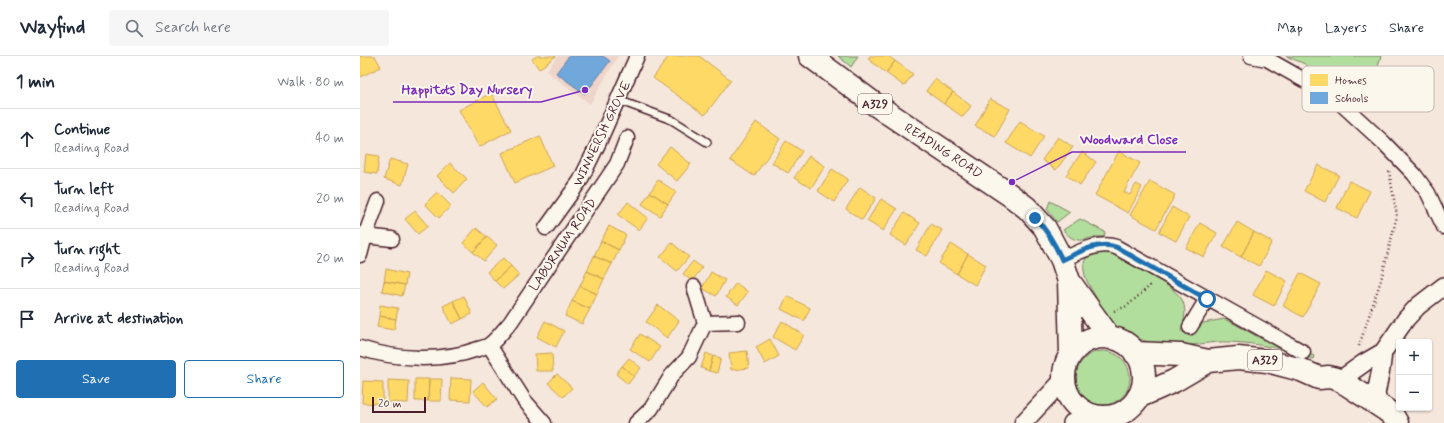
<!DOCTYPE html>
<meta charset="utf-8">
<style>
body{margin:0;font-family:Mynerve,sans-serif;background:#f6f6f7;color:#1f2937}
.controls{position:absolute;right:12px;bottom:12px;display:grid;overflow:hidden;border-radius:4px;box-shadow:0 1px 3px #0004}
.controls button{width:36px;height:36px;display:grid;place-items:center;padding:0;border:0;border-bottom:1px solid #e0e1e3;background:#fff;color:#1f2937;font:20px sans-serif}
.scale{position:absolute;left:12px;bottom:10px;width:54px;box-sizing:border-box;padding-left:4px;border:2px solid #4a1f2b;border-top:0;font-size:11px;line-height:14px;white-space:nowrap;color:#4a1f2b;-webkit-text-stroke:3px #fbf7ec;paint-order:stroke}
.stop{position:absolute;width:12px;height:12px;margin:-9px;border:3px solid #1f6fb2;border-radius:50%;background:#fff}
.stop.end{background:#1f6fb2;border-color:#fff;box-shadow:0 1px 4px #0008}
.list{margin:0;padding:0;list-style:none}
h2{display:flex;justify-content:space-between;align-items:center;height:52px;margin:0;padding:0 16px;font-size:17px}
h2 small{font-size:13px;font-weight:400;color:#747a83}
.list li{display:grid;grid-template-columns:26px 1fr auto;gap:12px;align-items:center;box-sizing:border-box;height:60px;padding:0 16px;border-top:1px solid #e0e1e3}
.list b{display:block;font-size:15px;white-space:nowrap}
.list p{margin:0;font-size:13px;white-space:nowrap;color:#747a83}
.list em{font-size:13px;font-style:normal;color:#747a83}
.actions{display:flex;gap:8px;padding:12px 16px}
.actions a{flex:1;padding:9px 0;border:1px solid #1f6fb2;border-radius:4px;text-align:center;font-size:14px;color:#1f6fb2}
.actions .main{background:#1f6fb2;color:#fff}
.icon{flex:none;width:22px;height:22px;fill:none;stroke:currentColor;stroke-width:2;stroke-linecap:round;stroke-linejoin:round}
.map{position:relative;flex:none;width:1084px;height:367px;overflow:hidden}
header{display:flex;align-items:center;gap:24px;box-sizing:border-box;height:56px;padding:0 20px;background:#fff;border-bottom:1px solid #e0e1e3}
header strong{font-size:19px}
nav{display:flex;gap:22px;margin-inline-start:auto;font-size:14px}
.search{width:280px;height:36px;background:#f6f6f7;display:flex;align-items:center;gap:10px;box-sizing:border-box;padding:0 14px;border-radius:4px;color:#747a83;font-size:15px}
main{display:flex}
aside{flex:1;background:#fff}
.map>svg:first-child{display:block}
.built{fill:#eed4c9}
.green{fill:#b1de9d;stroke:#7e7e64}
.homes{fill:#ffd966;stroke:#c9a154}
.schools{fill:#6fa8dc;stroke:#647fa7}
.lines{fill:none;stroke-linecap:round;stroke-linejoin:round}
.service-casing{stroke:#4a1f2b;stroke-width:10}
.minor-casing{stroke:#4a1f2b;stroke-width:17}
.tertiary-casing{stroke:#4a1f2b;stroke-width:20}
.primary-casing{stroke:#4a1f2b;stroke-width:25}
.path{stroke:#4a1f2b;stroke-width:2.5;stroke-dasharray:1 3;stroke-linecap:butt}
.service{stroke:#fbf7ec;stroke-width:7}
.minor{stroke:#fbf7ec;stroke-width:14}
.tertiary{stroke:#fbf7ec;stroke-width:17}
.primary{stroke:#fbf7ec;stroke-width:22}
.route{stroke:#1f6fb2;stroke-width:5}
.labels{text-anchor:middle;stroke-width:4;stroke-linejoin:round;paint-order:stroke}
.shield{fill:#fbf7ec;stroke:#7f6065;stroke-width:1}
.shield-label{font-size:12px;font-weight:bold;fill:#4a1f2b}
.street-label{font-size:13px;fill:#4a1f2b;stroke:#fbf7ec}
.key{fill:#fbf7ec;stroke:#c6b6b2;stroke-width:1}
.key-label{font-size:11px;fill:#4a1f2b}
.leader{fill:none;stroke:#7b2cbf;stroke-width:1.5}
.callout-dot{fill:#7b2cbf;stroke:#fbf7ec;stroke-width:1.5}
.callout-label{font-size:14px;text-anchor:middle;font-weight:bold;fill:#7b2cbf;stroke:#fbf7ec;stroke-width:4;stroke-linejoin:round;paint-order:stroke}
</style>
<header>
<strong>Wayfind</strong>
<div class="search"><svg class="icon" aria-label="search" viewBox="0 0 24 24"><circle cx="10" cy="10" r="6"/><path d="M15 15l6 6"/></svg>Search here</div>
<nav><a>Map</a><a>Layers</a><a>Share</a></nav>
</header>
<main>
<aside>
<h2>1 min<small>Walk · 80 m</small></h2>
<ul class="list">
<li><svg class="icon" aria-label="ahead" viewBox="0 0 24 24"><path d="M12 20V5M6 11l6-6 6 6"/></svg><div><b>Continue</b><p>Reading Road</p></div><em>40 m</em></li>
<li><svg class="icon" aria-label="left" viewBox="0 0 24 24"><path d="M17 20v-9H6M10 6l-5 5 5 5"/></svg><div><b>Turn left</b><p>Reading Road</p></div><em>20 m</em></li>
<li><svg class="icon" aria-label="right" viewBox="0 0 24 24"><path d="M7 20v-9h11M14 6l5 5-5 5"/></svg><div><b>Turn right</b><p>Reading Road</p></div><em>20 m</em></li>
<li><svg class="icon" aria-label="arrive" viewBox="0 0 24 24"><path d="M6 21V4h12l-3 4 3 4H6"/></svg><div><b>Arrive at destination</b></div></li>
</ul>
<div class="actions"><a class="main">Save</a><a>Share</a></div>
</aside>
<div class="map">
<svg width="1084" height="367" viewBox="0 0 1084 367">
<rect width="100%" height="100%" fill="#f5e7dc"/>
<filter id="ink" filterUnits="userSpaceOnUse"><feTurbulence type="fractalNoise" baseFrequency=".025" numOctaves="2"/><feDisplacementMap in="SourceGraphic" scale="8" xChannelSelector="R" yChannelSelector="G"/><feConvolveMatrix kernelMatrix="1 2 1 2 8 2 1 2 1" color-interpolation-filters="sRGB"/></filter>
<g filter="url(#ink)">
<path class="built" d="M 198,0 L 258,0 L 230,48 L 186,15 Z"/>
<path class="green" d="M 478,0 L 498,0 L 491,11 Z
M 926,0 L 1021,0 L 1011,37 L 991,44 L 945,8 Z
M 690,145 L 710,156 L 697,166 L 687,153 Z
M 720,163 L 745,176 L 744,181 C 726,179 719,193 703,174 Z
M 749,195 C 765,201 812,229 821,242 C 827,251 825,265 821,275 L 831,281 L 843,267 L 864,263 L 873,267 L 911,288 L 935,293 L 937,291 L 954,300 L 953,303 C 926,294 899,287 870,286 C 852,285 834,290 816,290 C 795,290 770,282 754,268 C 745,260 740,248 734,238 C 731,232 726,225 725,219 C 719,198 734,197 749,195 Z
M716 322a27 27 0 1 1 54 0a27 27 0 1 1-54 0Z"/>
<path class="homes" d="M 0,0 L 15,0 L 21,11 L 0,21 Z
M 177,0 L 196,0 L 179,13 L 172,3 Z
M 309,0 L 339,0 L 371,24 L 345,59 L 293,22 Z
M 510,0 L 528,0 L 535,5 L 526,17 L 508,3 Z
M 535,5 L 553,18 L 544,30 L 526,17 Z
M 575,23 L 593,36 L 584,48 L 566,35 Z
M 593,36 L 611,50 L 603,61 L 584,48 Z
M 131,37 L 151,74 L 119,91 L 99,54 Z
M 630,43 L 650,53 L 635,80 L 615,70 Z
M 660,65 L 684,80 L 670,102 L 646,87 Z
M 396,66 L 420,83 L 394,120 L 370,104 Z
M 180,80 L 193,110 L 155,127 L 142,97 Z
M 698,81 L 713,91 L 696,114 L 682,104 Z
M 426,85 L 442,95 L 428,117 L 412,107 Z
M 310,91 L 331,108 L 317,125 L 296,108 Z
M 759,95 L 780,107 L 764,136 L 770,139 L 776,128 L 782,131 L 768,157 L 735,139 Z
M 722,96 L 736,106 L 720,129 L 706,119 Z
M 6,98 L 19,100 L 17,118 L 4,116 Z
M 449,100 L 465,110 L 451,132 L 434,122 Z
M 30,103 L 48,108 L 42,129 L 24,123 Z
M 90,107 L 107,123 L 94,137 L 77,120 Z
M 958,109 L 979,119 L 965,146 L 944,135 Z
M 472,113 L 488,123 L 474,146 L 458,135 Z
M 298,124 L 316,136 L 308,148 L 290,136 Z
M 790,125 L 815,139 L 796,173 L 770,159 Z
M 989,125 L 1010,135 L 997,162 L 977,152 Z
M 500,131 L 516,142 L 502,164 L 486,153 Z
M 77,136 L 91,150 L 79,162 L 65,148 Z
M 290,136 L 308,148 L 300,160 L 282,148 Z
M 521,143 L 537,153 L 523,175 L 507,165 Z
M 268,146 L 288,162 L 279,174 L 258,159 Z
M 812,151 L 829,161 L 816,185 L 799,176 Z
M 55,155 L 68,170 L 58,178 L 45,163 Z
M 544,157 L 560,167 L 546,189 L 530,179 Z
M 877,166 L 894,176 L 881,201 L 863,191 Z
M 840,167 L 857,177 L 844,201 L 826,192 Z
M 571,168 L 582,174 L 567,200 L 556,194 Z
M 249,170 L 266,179 L 259,194 L 241,185 Z
M 116,172 L 127,181 L 113,196 L 103,187 Z
M 894,176 L 912,186 L 899,210 L 881,201 Z
M 127,181 L 137,189 L 124,205 L 113,196 Z
M 241,185 L 259,194 L 252,208 L 234,200 Z
M 312,187 L 329,201 L 317,215 L 300,201 Z
M 591,188 L 608,198 L 597,218 L 579,207 Z
M 608,198 L 626,209 L 615,229 L 597,218 Z
M 234,200 L 252,208 L 244,223 L 227,215 Z
M 143,202 L 151,210 L 135,225 L 127,216 Z
M 333,205 L 342,212 L 332,225 L 323,218 Z
M 151,210 L 159,219 L 143,233 L 135,225 Z
M 26,213 L 47,218 L 45,229 L 24,225 Z
M 906,214 L 927,225 L 914,250 L 893,239 Z
M 227,215 L 244,223 L 237,238 L 220,230 Z
M 351,216 L 365,224 L 356,240 L 342,232 Z
M 940,217 L 961,228 L 943,261 L 923,250 Z
M 24,225 L 45,229 L 42,240 L 22,235 Z
M 376,227 L 388,236 L 378,249 L 366,241 Z
M 220,230 L 237,238 L 230,253 L 212,245 Z
M 104,240 L 112,258 L 102,263 L 93,245 Z
M 427,240 L 450,252 L 444,265 L 421,253 Z
M 93,245 L 102,263 L 92,268 L 83,250 Z
M 212,245 L 230,253 L 222,268 L 205,260 Z
M 20,249 L 38,252 L 36,263 L 19,260 Z
M 298,249 L 319,265 L 307,282 L 286,266 Z
M 19,260 L 36,263 L 34,274 L 17,271 Z
M 185,265 L 204,275 L 196,291 L 177,281 Z
M 422,265 L 444,279 L 435,294 L 413,281 Z
M 280,278 L 300,291 L 290,306 L 270,293 Z
M 410,283 L 419,300 L 405,308 L 396,291 Z
M 387,295 L 389,312 L 371,314 L 369,297 Z
M 192,297 L 193,315 L 176,315 L 175,298 Z
M 346,297 L 353,300 L 349,315 L 341,312 Z
M 353,300 L 361,302 L 357,317 L 349,315 Z
M 269,302 L 281,312 L 274,320 L 262,310 Z
M 262,310 L 274,320 L 268,328 L 256,318 Z
M 197,318 L 212,332 L 203,341 L 188,327 Z
M 91,322 L 111,323 L 110,345 L 90,344 Z
M 55,323 L 69,323 L 68,345 L 55,345 Z
M 69,323 L 82,323 L 81,345 L 68,345 Z
M 28,324 L 49,325 L 48,347 L 28,346 Z
M 3,325 L 23,326 L 23,348 L 2,347 Z
M 123,326 L 137,343 L 127,351 L 113,335 Z"/>
<path class="schools" d="M 209,0 L 243,0 L 250,5 L 225,38 L 196,17 Z"/>
<g class="lines">
<defs>
<path id="service" d="M 258,44 L 312,64 L 347,86"/>
<path id="minor" d="M 891,0 L 907,3 L 974,41 L 1024,87 L 1054,118 L 1068,137 L 1084,171
M 186,172 L 220,125 L 239,86 L 277,0
M 5,180 L 32,183
M 0,199 L 5,180 L 18,145
M 702,204 C 719,196 738,185 756,191 L 943,296
M 345,267 L 378,266
M 830,271 L 847,243
M 129,289 L 164,344 L 184,367
M 0,292 C 36,304 82,306 118,293 C 121,292 126,291 129,289 C 137,284 144,273 150,267 L 257,108 L 267,82
M 276,367 L 291,353 L 312,319 L 329,301 L 345,267 L 334,231"/>
<path id="tertiary" d="M 980,324 L 1004,307 L 1023,296
M 1019,349 L 1016,338 L 1021,313 L 1023,296 L 1046,263 L 1058,250 L 1084,230
M 663,367 L 704,323
M 712,367 L 734,360"/>
<path id="primary" d="M 450,0 L 516,49 L 650,139 L 667,152 L 685,172 L 702,204 L 709,225 L 711,298
M 709,225 L 750,282
M704 321a40 40 0 1 1 80 0a40 40 0 1 1-80 0Z
M 775,297 L 821,299 L 848,305 L 878,302 L 907,305 L 941,314 L 959,322 L 969,321 L 980,324 L 1026,354 L 1033,360 L 1037,367
M 778,341 L 814,325 L 848,305"/>
</defs>
<use href="#service" class="service-casing"/>
<use href="#minor" class="minor-casing"/>
<use href="#tertiary" class="tertiary-casing"/>
<use href="#primary" class="primary-casing"/>
<path class="path" d="M 754,255 L 767,250 L 792,228
M 999,290 L 1021,224 L 1037,160 L 1029,115"/>
<use href="#service" class="service"/>
<use href="#minor" class="minor"/>
<use href="#tertiary" class="tertiary"/>
<use href="#primary" class="primary"/>
</g>
</g>
<g class="lines" filter="url(#ink)">
<path class="route" d="M 675,162 C 687,174 695,188 702,204 C 719,196 738,185 756,191 L 847,243"/>
</g>
<g class="labels">
<g class="shield">
<rect x="498" y="38" width="34" height="20" rx="3"/>
<rect x="888" y="294" width="34" height="20" rx="3"/>
</g>
<g class="shield-label">
<text x="515" y="52">A329</text>
<text x="905" y="308">A329</text>
</g>
<g class="street-label">
<text transform="translate(241 77) rotate(-64)" y="5">WINNERSH GROVE</text>
<text transform="translate(584 94) rotate(33)" y="5">READING ROAD</text>
<text transform="translate(202 188) rotate(-56)" y="5">LABURNUM ROAD</text>
</g>
</g>
<rect x="942" y="10" width="132" height="46" rx="6" class="key"/>
<rect x="950" y="18" width="18" height="12" fill="#ffd966"/>
<rect x="950" y="36" width="18" height="12" fill="#6fa8dc"/>
<g class="key-label">
<text x="975" y="28">Homes</text>
<text x="975" y="46">Schools</text>
</g>
<path class="leader" d="M225 34L181 46H33M652 126L712 96H826"/>
<g class="callout-dot">
<circle cx="225" cy="34" r="4"/>
<circle cx="652" cy="126" r="4"/>
</g>
<g class="callout-label">
<text x="107" y="38">Happitots Day Nursery</text>
<text x="769" y="88">Woodward Close</text>
</g>
</svg>
<div class="controls">
<button>+</button>
<button>−</button>
</div>
<div class="scale">20 m</div>
<div class="stop" style="left:847px;top:243px"></div>
<div class="stop end" style="left:675px;top:162px"></div>
</div>
</main>
